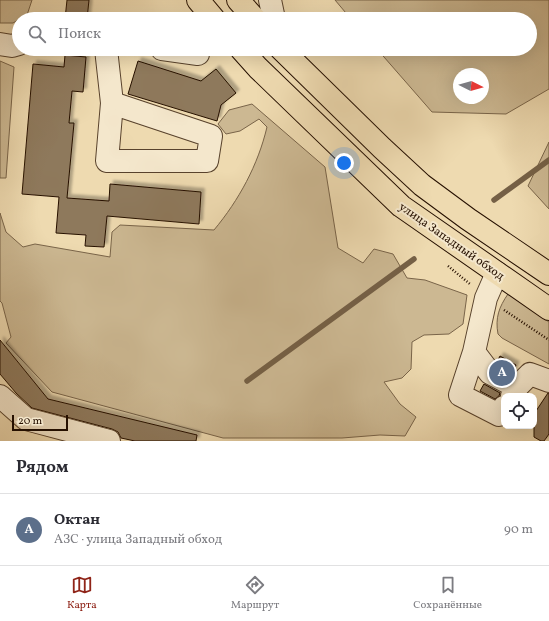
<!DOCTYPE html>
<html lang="ru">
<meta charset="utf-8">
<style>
body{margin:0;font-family:Vollkorn,serif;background:#f7f7f7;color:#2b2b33}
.controls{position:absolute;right:12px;bottom:12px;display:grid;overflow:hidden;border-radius:8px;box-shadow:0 4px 16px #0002}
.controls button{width:36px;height:36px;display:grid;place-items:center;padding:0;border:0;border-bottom:1px solid #e1e1e2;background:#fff;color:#2b2b33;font:20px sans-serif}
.compass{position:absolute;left:453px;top:68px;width:36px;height:36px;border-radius:50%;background:#fff;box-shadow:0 4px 16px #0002;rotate:95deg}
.scale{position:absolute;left:12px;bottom:10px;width:56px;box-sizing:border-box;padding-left:4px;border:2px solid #261000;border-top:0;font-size:11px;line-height:14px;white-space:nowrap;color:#261000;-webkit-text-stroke:3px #f4e7cc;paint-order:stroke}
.you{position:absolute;left:344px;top:163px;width:14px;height:14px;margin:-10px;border:3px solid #fff;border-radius:50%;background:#1a73e8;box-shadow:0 0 0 6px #1a73e833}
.badge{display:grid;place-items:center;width:26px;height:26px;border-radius:50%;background:#8f2418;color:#fff;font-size:13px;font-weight:700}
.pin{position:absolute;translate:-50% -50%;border:2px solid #fff;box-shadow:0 1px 4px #0006}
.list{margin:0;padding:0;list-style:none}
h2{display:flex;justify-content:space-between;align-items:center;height:52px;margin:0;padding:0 16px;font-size:17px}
h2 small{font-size:13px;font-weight:400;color:#7c7c81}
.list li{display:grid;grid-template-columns:26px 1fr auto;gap:12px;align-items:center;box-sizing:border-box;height:72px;padding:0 16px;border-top:1px solid #e1e1e2}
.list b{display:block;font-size:15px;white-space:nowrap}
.list p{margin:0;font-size:13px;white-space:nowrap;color:#7c7c81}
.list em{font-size:13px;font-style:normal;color:#7c7c81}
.icon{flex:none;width:22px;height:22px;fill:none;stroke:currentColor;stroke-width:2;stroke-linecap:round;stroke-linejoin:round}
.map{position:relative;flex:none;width:549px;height:441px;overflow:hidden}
.search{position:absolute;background:#fff;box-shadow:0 4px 16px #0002;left:12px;right:12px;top:12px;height:44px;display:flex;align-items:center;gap:10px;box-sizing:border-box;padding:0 14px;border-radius:22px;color:#7c7c81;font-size:15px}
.sheet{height:124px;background:#fff}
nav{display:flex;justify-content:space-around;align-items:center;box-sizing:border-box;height:56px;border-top:1px solid #e1e1e2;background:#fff;font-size:11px;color:#7c7c81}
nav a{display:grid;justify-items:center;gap:2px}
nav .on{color:#8f2418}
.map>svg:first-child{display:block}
.green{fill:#ccb892;stroke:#796449;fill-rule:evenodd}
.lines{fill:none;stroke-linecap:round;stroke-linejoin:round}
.stream{stroke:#756046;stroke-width:5.5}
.building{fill:#8e795c;stroke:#261000;filter:url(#shadow)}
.minor-casing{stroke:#58422c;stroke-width:24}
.major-casing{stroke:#261000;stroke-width:24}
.path{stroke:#261000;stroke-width:2.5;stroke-dasharray:1 2;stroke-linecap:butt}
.minor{stroke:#f4e7cc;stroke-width:22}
.major{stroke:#eedab0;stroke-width:22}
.labels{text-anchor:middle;stroke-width:4;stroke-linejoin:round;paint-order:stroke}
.street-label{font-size:12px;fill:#261000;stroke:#f4e7cc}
</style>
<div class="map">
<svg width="549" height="441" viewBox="0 0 549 441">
<defs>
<filter id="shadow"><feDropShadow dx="3.5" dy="-3.5" stdDeviation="1" flood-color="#0004"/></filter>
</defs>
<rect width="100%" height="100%" fill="#eedab0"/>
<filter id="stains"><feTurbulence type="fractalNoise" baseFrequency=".005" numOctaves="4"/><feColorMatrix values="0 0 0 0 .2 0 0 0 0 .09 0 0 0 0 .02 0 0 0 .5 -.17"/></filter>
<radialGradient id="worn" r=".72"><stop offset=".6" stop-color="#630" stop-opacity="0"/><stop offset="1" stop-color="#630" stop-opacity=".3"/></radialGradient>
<path class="green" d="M 0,0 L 32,0 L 27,15 L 13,23 L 0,23 Z
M 335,0 L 549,0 L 549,89 L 506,114 L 432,112 L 377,49 L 530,49 L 530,19 L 351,19 ZM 459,74 L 483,74 L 483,98 L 459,98 Z
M 0,61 L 14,67 L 6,178 L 0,178 Z
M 252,104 L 325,167 L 338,248 L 363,263 L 374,249 L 393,254 L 407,278 L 425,280 L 467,295 L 463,324 L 449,334 L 424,335 L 412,342 L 411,369 L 402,378 L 384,382 L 400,404 L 416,417 L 405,436 L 380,435 L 342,438 L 223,438 L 52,392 L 6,343 L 11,337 L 2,303 L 0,301 L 0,213 L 6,232 L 23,247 L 35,244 L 110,257 L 112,232 L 120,225 L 214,230 C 239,200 258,165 267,127 L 259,119 L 240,131 L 226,134 L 218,124 L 229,110 Z
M 549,142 L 549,209 L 528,186 Z
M 508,294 L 549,322 L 549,364 L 502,338 L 498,334 C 495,318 499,307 508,294 Z"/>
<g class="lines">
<path class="stream" d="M 494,200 L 549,160
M 247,381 L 414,259"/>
</g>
<path class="building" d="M 67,0 L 89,0 L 87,19 L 65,19 Z
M 65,55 L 86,57 L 83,92 L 72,91 L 69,123 L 74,123 L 67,198 L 109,201 L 110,184 L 201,192 L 199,224 L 107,216 L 104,247 L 85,246 L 86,235 L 56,233 L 59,197 L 22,194 L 33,64 L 64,67 Z
M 138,61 L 201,81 L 216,69 L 236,93 L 221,105 L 217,121 L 128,94 Z
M 0,340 L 48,399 L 197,435 L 196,441 L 135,441 L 121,438 L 118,432 L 112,429 L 32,408 L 16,393 L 0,374 Z
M 500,356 L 516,365 L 513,371 L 498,363 L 497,362 Z
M 484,384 L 500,393 L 499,396 L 495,399 L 480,391 Z
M 548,393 L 549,393 L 549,434 L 544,441 L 541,441 L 534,437 L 534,414 Z"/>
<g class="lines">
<defs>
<path id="minor" d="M 270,0 L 274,19
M 0,44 L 12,46 L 19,44
M 106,49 L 112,103 L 107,161 L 207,161 L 211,136 L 112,103
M 162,49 L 198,54
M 497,273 L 486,298 L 474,352 L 460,395 L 499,415 L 504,407
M 474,352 L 490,373 L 507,382 L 518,386
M 0,396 L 26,419 L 109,441
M 512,396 L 518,386 L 530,374 L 549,381"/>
<path id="major" d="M 198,0 L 214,19
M 238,0 L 255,19
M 241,49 L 258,68 L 401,206 L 549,309
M 281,49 L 382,148 L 422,185 L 468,219 L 549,274"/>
</defs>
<use href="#minor" class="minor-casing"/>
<use href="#major" class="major-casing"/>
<path class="path" d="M 448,266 L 470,284
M 504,310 L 549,340"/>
<use href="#minor" class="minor"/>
<use href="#major" class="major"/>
</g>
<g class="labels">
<g class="street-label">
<text transform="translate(452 241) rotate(35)" y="4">улица Западный обход</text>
</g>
</g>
<rect width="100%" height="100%" filter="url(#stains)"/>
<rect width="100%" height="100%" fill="url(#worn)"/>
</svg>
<div class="controls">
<button><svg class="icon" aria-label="locate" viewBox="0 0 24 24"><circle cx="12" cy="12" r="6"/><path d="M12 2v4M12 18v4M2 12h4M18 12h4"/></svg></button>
</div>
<svg class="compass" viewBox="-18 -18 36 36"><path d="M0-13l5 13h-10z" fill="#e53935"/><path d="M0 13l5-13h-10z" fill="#7c7c81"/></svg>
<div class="scale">20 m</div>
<div class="you"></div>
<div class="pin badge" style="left:502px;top:373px;background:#5c6f8a">A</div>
<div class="search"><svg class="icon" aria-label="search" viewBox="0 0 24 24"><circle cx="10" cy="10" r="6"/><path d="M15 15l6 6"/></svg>Поиск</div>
</div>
<section class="sheet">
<h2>Рядом<small></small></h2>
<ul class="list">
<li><span class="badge" style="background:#5c6f8a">A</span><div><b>Октан</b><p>АЗС · улица Западный обход</p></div><em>90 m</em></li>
</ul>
</section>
<nav>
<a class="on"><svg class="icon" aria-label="map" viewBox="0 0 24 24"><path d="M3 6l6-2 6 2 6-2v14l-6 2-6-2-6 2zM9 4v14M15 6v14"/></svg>Карта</a>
<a><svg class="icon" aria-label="directions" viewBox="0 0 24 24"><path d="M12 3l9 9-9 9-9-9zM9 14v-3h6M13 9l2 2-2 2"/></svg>Маршрут</a>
<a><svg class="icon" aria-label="saved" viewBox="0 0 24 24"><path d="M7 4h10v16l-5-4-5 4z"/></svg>Сохранённые</a>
</nav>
